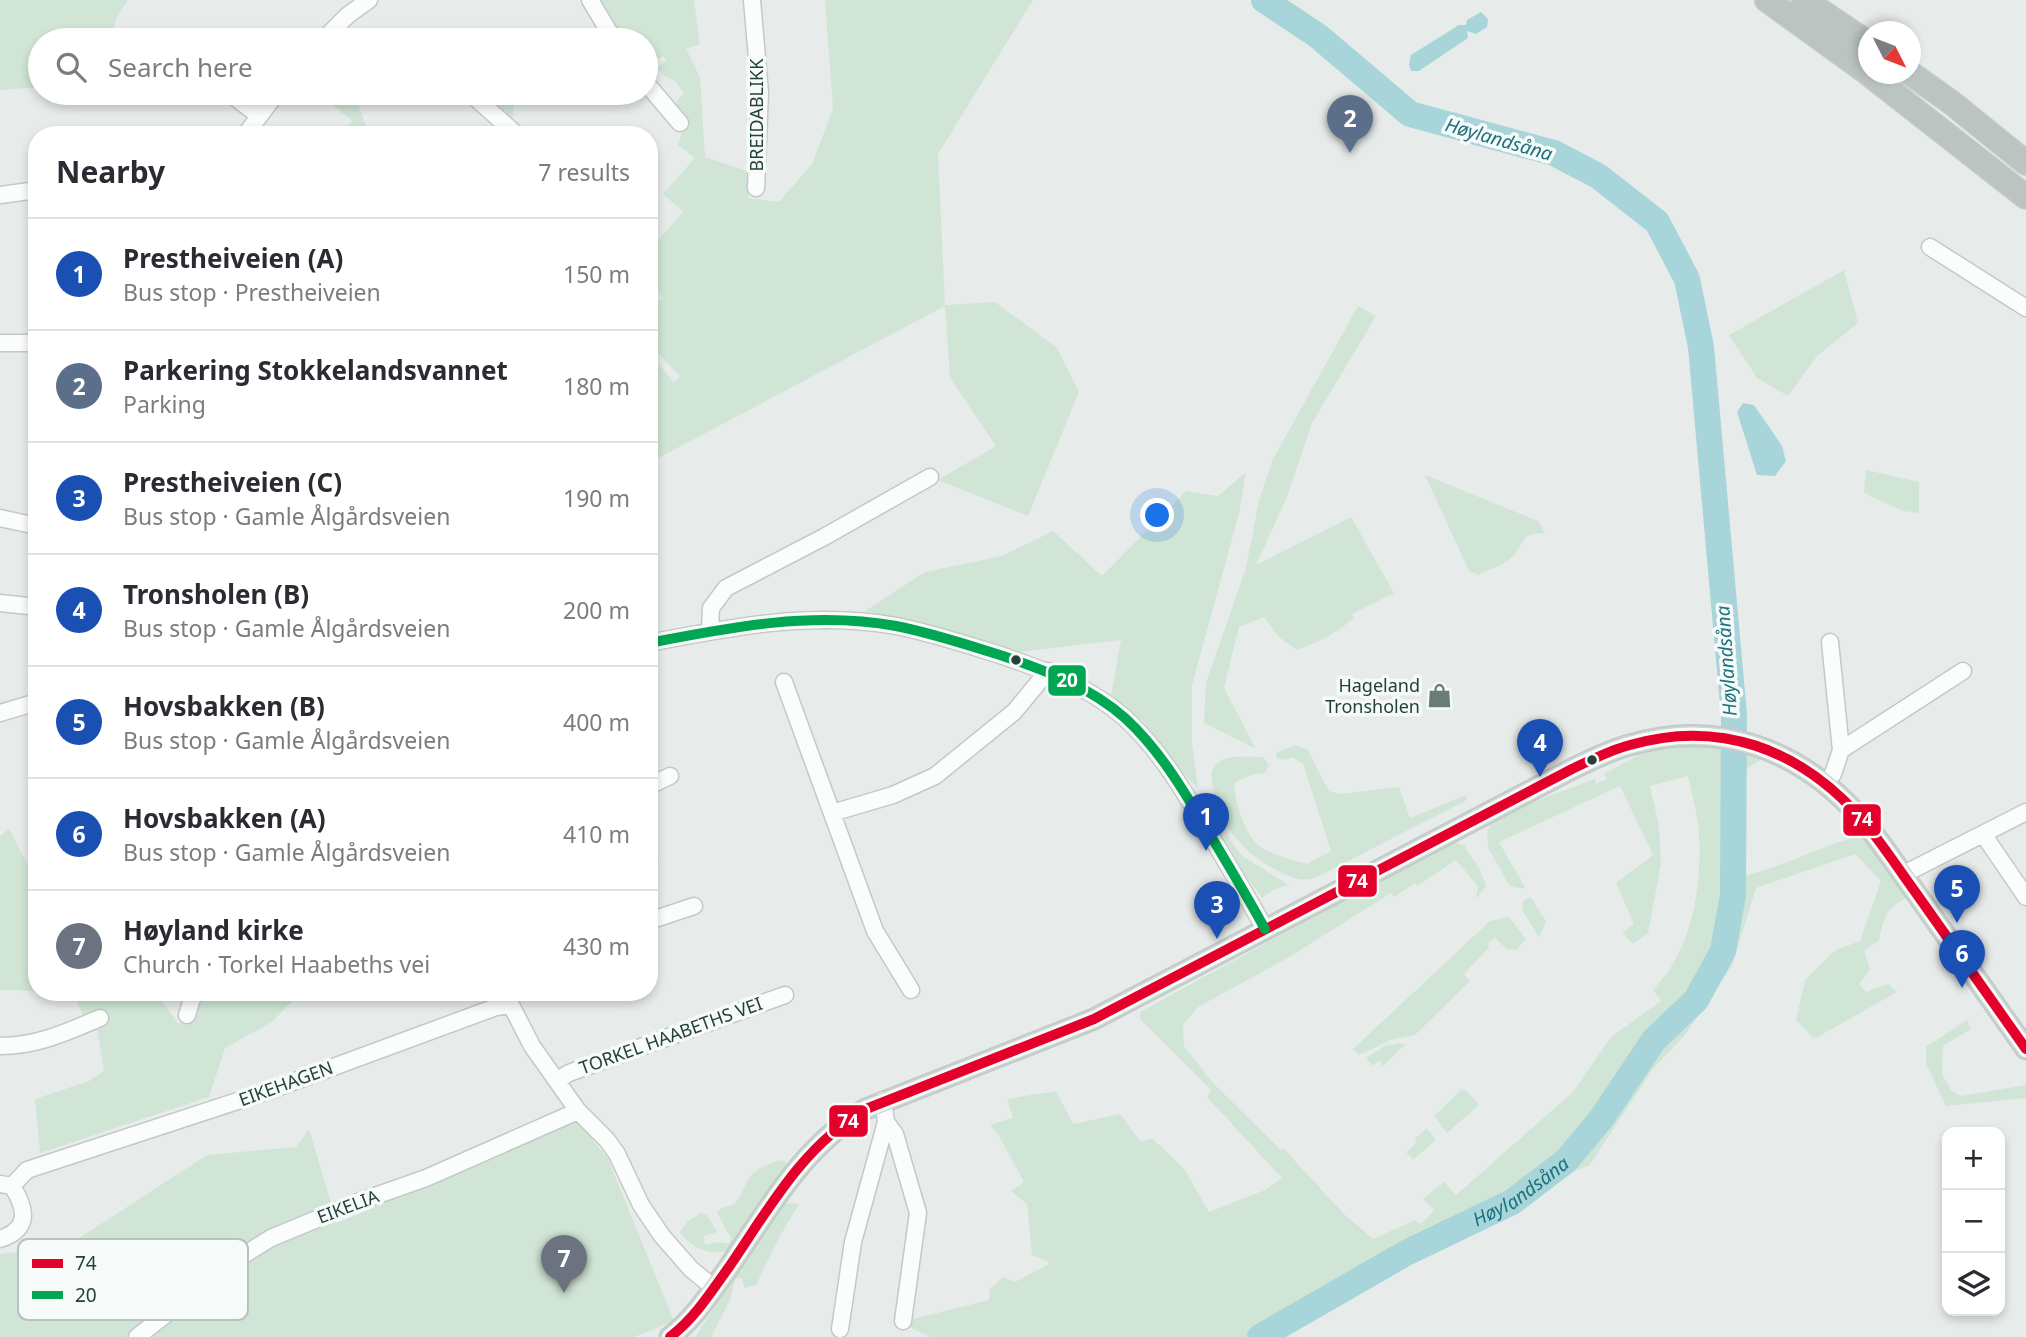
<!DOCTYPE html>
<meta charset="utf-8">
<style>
body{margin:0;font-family:"Noto Sans",sans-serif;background:#f7f7f7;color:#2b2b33}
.controls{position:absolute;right:21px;bottom:21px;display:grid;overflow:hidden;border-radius:14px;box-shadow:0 4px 10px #0003}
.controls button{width:63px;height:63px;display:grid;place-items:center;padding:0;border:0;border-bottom:2px solid #e1e1e2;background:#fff;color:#2b2b33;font:35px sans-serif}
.compass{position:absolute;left:1858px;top:21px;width:63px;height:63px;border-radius:50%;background:#fff;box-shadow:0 4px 10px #0003;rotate:132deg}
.you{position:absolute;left:1158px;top:516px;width:24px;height:24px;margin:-18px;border:5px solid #fff;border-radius:50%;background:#1a73e8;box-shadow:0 0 0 10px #1a73e833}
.badge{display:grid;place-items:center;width:46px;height:46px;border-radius:50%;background:#b45309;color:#fff;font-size:23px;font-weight:700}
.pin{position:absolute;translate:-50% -58px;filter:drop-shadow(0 2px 4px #0008)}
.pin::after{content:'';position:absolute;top:37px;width:24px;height:21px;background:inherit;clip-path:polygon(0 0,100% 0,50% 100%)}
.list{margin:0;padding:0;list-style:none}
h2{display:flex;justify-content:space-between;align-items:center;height:91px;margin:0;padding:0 28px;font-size:30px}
h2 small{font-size:23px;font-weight:400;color:#7c7c81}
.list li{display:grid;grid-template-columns:46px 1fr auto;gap:21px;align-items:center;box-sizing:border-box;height:112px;padding:0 28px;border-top:2px solid #e1e1e2}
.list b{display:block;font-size:26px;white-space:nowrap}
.list p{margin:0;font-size:23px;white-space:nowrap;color:#7c7c81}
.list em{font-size:23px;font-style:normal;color:#7c7c81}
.icon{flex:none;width:38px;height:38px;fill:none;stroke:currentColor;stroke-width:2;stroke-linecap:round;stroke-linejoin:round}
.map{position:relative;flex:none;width:2026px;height:1337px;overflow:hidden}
.search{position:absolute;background:#fff;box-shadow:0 4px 10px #0003;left:28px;top:28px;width:630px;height:77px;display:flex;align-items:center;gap:18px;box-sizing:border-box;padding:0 24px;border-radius:38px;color:#7c7c81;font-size:26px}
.panel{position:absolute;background:#fff;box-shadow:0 4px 10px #0003;left:28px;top:126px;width:630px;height:875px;border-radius:28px}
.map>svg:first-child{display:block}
.green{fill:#d0e5d6}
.water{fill:#a7d5da}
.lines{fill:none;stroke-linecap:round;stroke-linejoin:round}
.river{stroke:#a7d5da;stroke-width:26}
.minor-casing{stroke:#c4c9c7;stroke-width:19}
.major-casing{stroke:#c2cbc8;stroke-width:23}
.highway-casing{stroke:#c2cbc8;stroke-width:26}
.minor{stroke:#fbfcfc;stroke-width:16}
.major{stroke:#cfd7d4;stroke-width:19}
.highway{stroke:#bbc4c1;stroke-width:23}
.bus-1-casing{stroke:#f6faf8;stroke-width:16}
.bus-2-casing{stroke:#f6faf8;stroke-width:16}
.bus-1{stroke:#e4002b;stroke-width:10}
.bus-2{stroke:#00a651;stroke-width:10}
.bus-dot{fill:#234138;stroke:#f6faf8;stroke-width:2.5}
.labels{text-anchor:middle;stroke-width:7;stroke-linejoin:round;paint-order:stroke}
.street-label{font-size:18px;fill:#234138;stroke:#f6faf8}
.poi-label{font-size:18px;fill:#234138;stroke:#f6faf8;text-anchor:end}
.water-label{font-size:19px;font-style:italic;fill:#1c727e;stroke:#f6faf8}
.key{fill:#f6faf8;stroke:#b7c2be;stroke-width:2}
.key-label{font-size:19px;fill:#234138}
.line-badge{stroke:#f6faf8;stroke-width:2.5}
.badge-label{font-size:19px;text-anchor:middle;font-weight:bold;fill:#fff}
</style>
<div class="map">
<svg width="2026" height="1337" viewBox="0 0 2026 1337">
<rect width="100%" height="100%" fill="#e7ecea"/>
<path class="green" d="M 0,0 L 128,0 L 117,17 L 110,40 L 40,40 L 40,87 L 0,90 Z
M 595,0 L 694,0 L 700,44 L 686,49 L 700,77 L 705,157 L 753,173 L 748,198 L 779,202 L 812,164 L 833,109 L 825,0 L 1033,0 L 938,154 L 945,305 L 995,302 L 1057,348 L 1079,392 L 1028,516 L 938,480 L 996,446 L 950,378 L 945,306 L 649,463 L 649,357 L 652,355 L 674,383 L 680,376 L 649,344 L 649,302 L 664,299 L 649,282 L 649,246 L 651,248 L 683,212 L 663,194 L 695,158 L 678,145 L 686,120 L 675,107 L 678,99 L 684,93 L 674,80 L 667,78 L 656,68 L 666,61 L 664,56 L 655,60 L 656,63 L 654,65 L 650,61 L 646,64 L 646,40 L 618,40 Z
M 319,93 L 342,98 L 356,98 L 369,135 L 349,135 L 345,130 L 352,121 Z
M 495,93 L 515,93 L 513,116 L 509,118 L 489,101 Z
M 1844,270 L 1858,323 L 1817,356 L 1788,396 L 1757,378 L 1729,335 Z
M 1358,306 L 1376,316 L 1312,423 L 1287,497 L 1256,565 L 1351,517 L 1394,593 L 1352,614 L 1354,618 C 1337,633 1318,642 1297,650 L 1280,638 L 1264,617 L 1239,627 L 1224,688 L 1256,749 L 1204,723 L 1206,683 L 1246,568 L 1259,500 L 1273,459 Z
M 1866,470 L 1919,482 L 1919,513 L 1903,511 L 1864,493 Z
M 1246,472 L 1239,514 L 1192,685 L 1192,744 L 1198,788 L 1179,770 L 1145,723 L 1111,695 L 1121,640 L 1018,652 L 865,611 L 925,572 L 1002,556 L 1053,531 L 1102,576 L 1186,491 L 1218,496 Z
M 1425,475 L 1538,521 L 1545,533 C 1520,533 1526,541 1514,555 C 1507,564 1488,570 1478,575 L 1469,571 Z
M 1295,745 L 1307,749 L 1329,791 L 1340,794 L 1399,787 L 1410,818 L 1466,795 L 1467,800 L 1317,877 C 1302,882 1296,879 1282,873 C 1247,857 1221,828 1213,789 C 1212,781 1209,772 1216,764 C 1226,754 1251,757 1263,757 L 1269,765 L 1265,773 L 1251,775 L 1234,783 C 1234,800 1245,835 1259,846 C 1272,855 1291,859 1307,864 L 1331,851 L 1303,764 L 1292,757 L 1285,760 L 1277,759 L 1276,753 Z
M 1697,746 L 1746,752 L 1761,760 L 1743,771 L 1743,836 L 1740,870 L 1745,876 C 1785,866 1821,846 1861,835 L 1876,851 L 1906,895 L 1905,899 C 1886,908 1883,921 1879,941 L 1864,950 L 1870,969 L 1859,984 L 1866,992 L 1888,984 L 1897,992 L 1814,1039 L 1796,1020 L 1805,980 L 1836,950 L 1860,941 L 1881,881 L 1855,854 L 1756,888 L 1732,966 L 1685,1035 L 1653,1069 L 1589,1166 L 1562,1175 L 1271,1337 L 930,1337 L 907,1326 L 913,1319 L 989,1300 L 990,1289 L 1003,1277 L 1015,1282 L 1049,1264 L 1047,1261 L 1032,1255 L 1027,1204 L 1011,1191 L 1024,1182 L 999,1136 L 990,1125 L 1013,1118 L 1007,1099 L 1056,1091 L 1073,1124 L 1120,1114 L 1141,1142 L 1152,1138 L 1184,1169 L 1209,1212 L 1265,1190 L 1282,1178 L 1207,1097 L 1211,1090 L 1140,1019 L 1140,1012 L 1445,845 L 1454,842 L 1464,845 L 1480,870 L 1486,886 L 1476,899 L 1478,886 L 1456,860 L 1417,886 L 1415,883 L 1394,897 L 1391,893 L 1291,956 L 1198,1007 L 1183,1025 L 1184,1046 L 1212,1082 L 1281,1150 L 1283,1148 L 1344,1214 L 1373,1239 L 1415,1220 L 1421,1224 L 1434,1210 L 1423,1199 L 1444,1182 L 1456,1195 L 1573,1092 L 1611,1037 L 1661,1001 L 1653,990 C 1692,950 1702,889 1699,834 C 1698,815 1692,795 1688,776 L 1650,786 L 1659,826 L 1661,864 L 1648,933 L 1633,944 L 1622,933 L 1634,924 L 1616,883 L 1653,855 L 1620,786 L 1499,842 L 1526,889 L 1510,886 L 1488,848 L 1487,833 L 1492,822 L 1530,803 L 1595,779 L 1596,784 L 1607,779 L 1604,774 L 1646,751 Z
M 9,829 L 27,863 L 37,875 L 37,991 L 0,990 L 0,836 Z
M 1227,835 L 1241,855 L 1289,885 L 1273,890 L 1262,898 L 1245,875 L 1224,838 Z
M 1531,897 L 1546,922 L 1539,937 L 1522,910 L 1523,901 Z
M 1509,917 L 1526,939 L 1516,950 L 1507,949 L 1495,938 L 1488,943 L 1489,947 L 1464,974 L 1470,981 L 1415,1035 L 1390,1040 L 1359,1055 L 1353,1049 L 1490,921 Z
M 63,992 L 101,992 L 123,996 L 141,992 L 159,997 L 179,1025 L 190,992 L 301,992 L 272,1022 L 225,1048 L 209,1097 L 40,1153 L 35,1099 L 89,1081 L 104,1071 L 95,1017 L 83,1016 L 77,1001 L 66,1000 Z
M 1967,1020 L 1971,1029 L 1943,1046 L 1942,1074 L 1951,1090 L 1961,1096 L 2026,1085 L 2026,1098 L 1946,1106 L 1926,1064 L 1926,1047 Z
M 1399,1043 L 1406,1044 L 1383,1066 L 1379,1061 L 1373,1066 L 1366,1058 L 1385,1046 Z
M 1462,1089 L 1467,1091 L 1479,1105 L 1447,1133 L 1434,1116 Z
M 577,1121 L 608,1159 L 674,1321 L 634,1337 L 0,1337 L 0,1254 L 67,1246 L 207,1155 L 296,1147 L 309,1129 L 337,1223 Z
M 1427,1128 L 1436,1140 L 1413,1160 L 1406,1152 L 1417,1142 L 1414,1139 Z
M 779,1160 L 785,1161 L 788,1169 L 732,1248 C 716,1259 690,1248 680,1232 L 688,1221 L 701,1213 L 707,1215 L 717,1232 L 704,1236 L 705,1245 L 718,1242 L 729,1244 L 731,1238 L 717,1213 L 721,1208 C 744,1205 740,1190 750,1177 C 757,1168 769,1164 779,1160 Z
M 784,1203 L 799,1204 L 780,1236 L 756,1285 L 744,1288 L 742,1278 L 735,1279 L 730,1300 L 711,1337 L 695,1337 Z"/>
<path class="water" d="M 1481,12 L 1488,19 L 1487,27 L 1476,34 L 1467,31 L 1468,38 L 1419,71 L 1411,71 L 1409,65 L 1411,55 L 1459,25 L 1466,25 L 1467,20 Z
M 1743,403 L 1754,405 L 1782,446 L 1786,461 L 1775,476 L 1757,475 L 1737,412 Z"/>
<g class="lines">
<path class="river" id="s1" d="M 1260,1337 L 1406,1253 L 1512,1202 L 1566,1161 L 1601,1119 L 1654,1040 L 1696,1000 L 1723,951 L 1733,895 L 1734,715 L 1701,347 L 1687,279 L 1657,222 L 1598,176 L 1554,153 L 1410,114 L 1318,36 L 1264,0"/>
<defs>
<path id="minor" d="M 590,0 L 614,40
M 752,0 L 760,93 L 756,188
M 323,40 L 348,15 L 369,0
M 646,83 L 680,123
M 229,93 L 258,115
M 470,93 L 517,135
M 245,135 L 277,93
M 0,195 L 37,190
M 1930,247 L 2026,308
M 0,343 L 37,343
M 0,518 L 37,526
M 0,603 L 37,607
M 710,631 L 711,608 L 726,588 L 824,537 L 930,477
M 649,643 C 731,627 813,611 896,626 C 932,633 968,645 1003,656 C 1047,671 1090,687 1125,718 C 1162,752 1186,795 1212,838 C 1230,868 1248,898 1265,929
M 784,682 L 875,931 L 911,990
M 0,713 L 37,702
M 1841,750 L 1963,671
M 1825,783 L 1833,774 L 1841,750 L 1830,642
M 649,786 L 670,776
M 832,813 L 893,795 L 935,776 L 1014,712 L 1048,671
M 1983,834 L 2026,897
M 649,860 L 649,859
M 1902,875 L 2026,812
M 649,921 L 694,906
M 507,992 L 511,1005 L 532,1046 L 578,1111 L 607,1140 L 617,1154 L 641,1205 L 662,1236 L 691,1269 L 714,1288
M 187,1015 L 194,992
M 0,1046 C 37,1046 67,1032 100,1018
M 558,1080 L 569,1073 L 785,995
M 886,1122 L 895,1134 L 918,1213 L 903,1321
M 0,1184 L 12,1186 C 26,1208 31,1229 0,1239
M 12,1186 L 27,1170 L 271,1090 L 496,1007 L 511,1005
M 840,1329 L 853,1242 L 886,1122 L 883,1100
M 137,1337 L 234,1261 L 271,1238 L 358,1202 L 426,1178 L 578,1111"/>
<path id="major" d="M 670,1337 C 695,1318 711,1292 729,1267 C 770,1207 802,1147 866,1109 L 1094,1019 L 1572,769 C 1591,760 1610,750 1630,745 C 1719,719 1799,749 1859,816 C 1880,840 1897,867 1916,893 C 1953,945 1989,997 2026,1049"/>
<path id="highway" d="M 1767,0 L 1868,73
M 1804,0 L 1868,43
M 1910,73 L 1952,103 L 2026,163
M 1869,74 L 2026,197"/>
</defs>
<use href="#minor" class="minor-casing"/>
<use href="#major" class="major-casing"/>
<use href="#highway" class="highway-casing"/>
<use href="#minor" class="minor"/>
<use href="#major" class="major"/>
<use href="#highway" class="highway"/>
<defs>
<path id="bus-1" d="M 670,1337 C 695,1318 711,1292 729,1267 C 770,1207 802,1147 866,1109 L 1094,1019 L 1572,769 C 1591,760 1610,750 1630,745 C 1719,719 1799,749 1859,816 C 1880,840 1897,867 1916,893 C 1953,945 1989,997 2026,1049"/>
<path id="bus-2" d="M 649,643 C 731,627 813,611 896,626 C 932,633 968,645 1003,656 C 1047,671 1090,687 1125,718 C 1162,752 1186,795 1212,838 C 1230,868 1248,898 1265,929"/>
</defs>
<use href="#bus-1" class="bus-1-casing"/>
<use href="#bus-2" class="bus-2-casing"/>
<use href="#bus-1" class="bus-1"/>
<use href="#bus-2" class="bus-2"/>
</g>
<defs>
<symbol id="shop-bare" viewBox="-9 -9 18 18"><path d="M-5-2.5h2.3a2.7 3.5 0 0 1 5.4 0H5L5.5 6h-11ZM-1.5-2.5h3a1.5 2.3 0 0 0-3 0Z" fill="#687d76" stroke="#f6faf8" stroke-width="2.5" paint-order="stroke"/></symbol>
</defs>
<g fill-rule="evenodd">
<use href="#shop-bare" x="1422" y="678" width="35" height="35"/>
</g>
<g class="bus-dot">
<circle cx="1016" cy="660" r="6"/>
<circle cx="1592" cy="760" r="6"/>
</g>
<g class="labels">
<g class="street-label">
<text transform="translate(757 115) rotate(-90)" y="6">BREIDABLIKK</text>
<text transform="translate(671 1036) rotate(-20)" y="6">TORKEL HAABETHS VEI</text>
<text transform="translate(286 1084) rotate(-20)" y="6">EIKEHAGEN</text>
<text transform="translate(348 1207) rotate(-21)" y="6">EIKELIA</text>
</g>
<g class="poi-label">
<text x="1420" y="692">Hageland<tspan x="1420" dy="21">Tronsholen</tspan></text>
</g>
<g class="water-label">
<text transform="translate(1499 139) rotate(16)" y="7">Høylandsåna</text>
<text transform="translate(1726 661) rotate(-94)" y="7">Høylandsåna</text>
<text dy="7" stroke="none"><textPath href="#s1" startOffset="299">Høylandsåna</textPath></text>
</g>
</g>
<rect x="18" y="1239" width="230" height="81" rx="10" class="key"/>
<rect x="32" y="1259" width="31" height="9" fill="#e4002b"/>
<rect x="32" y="1291" width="31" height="8" fill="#00a651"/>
<g class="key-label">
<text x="75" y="1270">74</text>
<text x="75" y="1302">20</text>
</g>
<g class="line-badge">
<rect x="1047" y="664" width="40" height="33" rx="7" fill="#00a651"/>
<rect x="1842" y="803" width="40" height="34" rx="7" fill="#e4002b"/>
<rect x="1337" y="864" width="41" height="34" rx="7" fill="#e4002b"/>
<rect x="828" y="1104" width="41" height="34" rx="7" fill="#e4002b"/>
</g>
<g class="badge-label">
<text x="1067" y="687">20</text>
<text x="1862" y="826">74</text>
<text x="1357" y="888">74</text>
<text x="848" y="1128">74</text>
</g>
</svg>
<div class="controls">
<button>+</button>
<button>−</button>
<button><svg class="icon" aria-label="layers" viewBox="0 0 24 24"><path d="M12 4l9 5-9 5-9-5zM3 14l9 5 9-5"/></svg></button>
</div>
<svg class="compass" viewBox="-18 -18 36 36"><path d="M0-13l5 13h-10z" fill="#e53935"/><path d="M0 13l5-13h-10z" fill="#7c7c81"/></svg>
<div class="you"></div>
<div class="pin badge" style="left:1206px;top:851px;background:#1a4fb4">1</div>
<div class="pin badge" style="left:1350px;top:153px;background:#5c6f8a">2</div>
<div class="pin badge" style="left:1217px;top:939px;background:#1a4fb4">3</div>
<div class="pin badge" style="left:1540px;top:777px;background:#1a4fb4">4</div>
<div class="pin badge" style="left:1957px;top:923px;background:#1a4fb4">5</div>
<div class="pin badge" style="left:1962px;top:988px;background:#1a4fb4">6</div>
<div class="pin badge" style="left:564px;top:1293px;background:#6b7280">7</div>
<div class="search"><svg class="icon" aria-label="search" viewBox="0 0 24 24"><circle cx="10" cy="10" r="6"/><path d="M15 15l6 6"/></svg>Search here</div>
<section class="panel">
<h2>Nearby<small>7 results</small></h2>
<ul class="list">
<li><span class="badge" style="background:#1a4fb4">1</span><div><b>Prestheiveien (A)</b><p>Bus stop · Prestheiveien</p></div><em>150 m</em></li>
<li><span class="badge" style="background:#5c6f8a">2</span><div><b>Parkering Stokkelandsvannet</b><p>Parking</p></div><em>180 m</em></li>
<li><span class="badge" style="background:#1a4fb4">3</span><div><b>Prestheiveien (C)</b><p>Bus stop · Gamle Ålgårdsveien</p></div><em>190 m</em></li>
<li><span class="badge" style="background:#1a4fb4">4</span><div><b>Tronsholen (B)</b><p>Bus stop · Gamle Ålgårdsveien</p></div><em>200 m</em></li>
<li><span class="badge" style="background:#1a4fb4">5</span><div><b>Hovsbakken (B)</b><p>Bus stop · Gamle Ålgårdsveien</p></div><em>400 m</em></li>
<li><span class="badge" style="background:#1a4fb4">6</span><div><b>Hovsbakken (A)</b><p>Bus stop · Gamle Ålgårdsveien</p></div><em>410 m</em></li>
<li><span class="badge" style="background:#6b7280">7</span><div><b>Høyland kirke</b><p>Church · Torkel Haabeths vei</p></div><em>430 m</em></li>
</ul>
</section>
</div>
